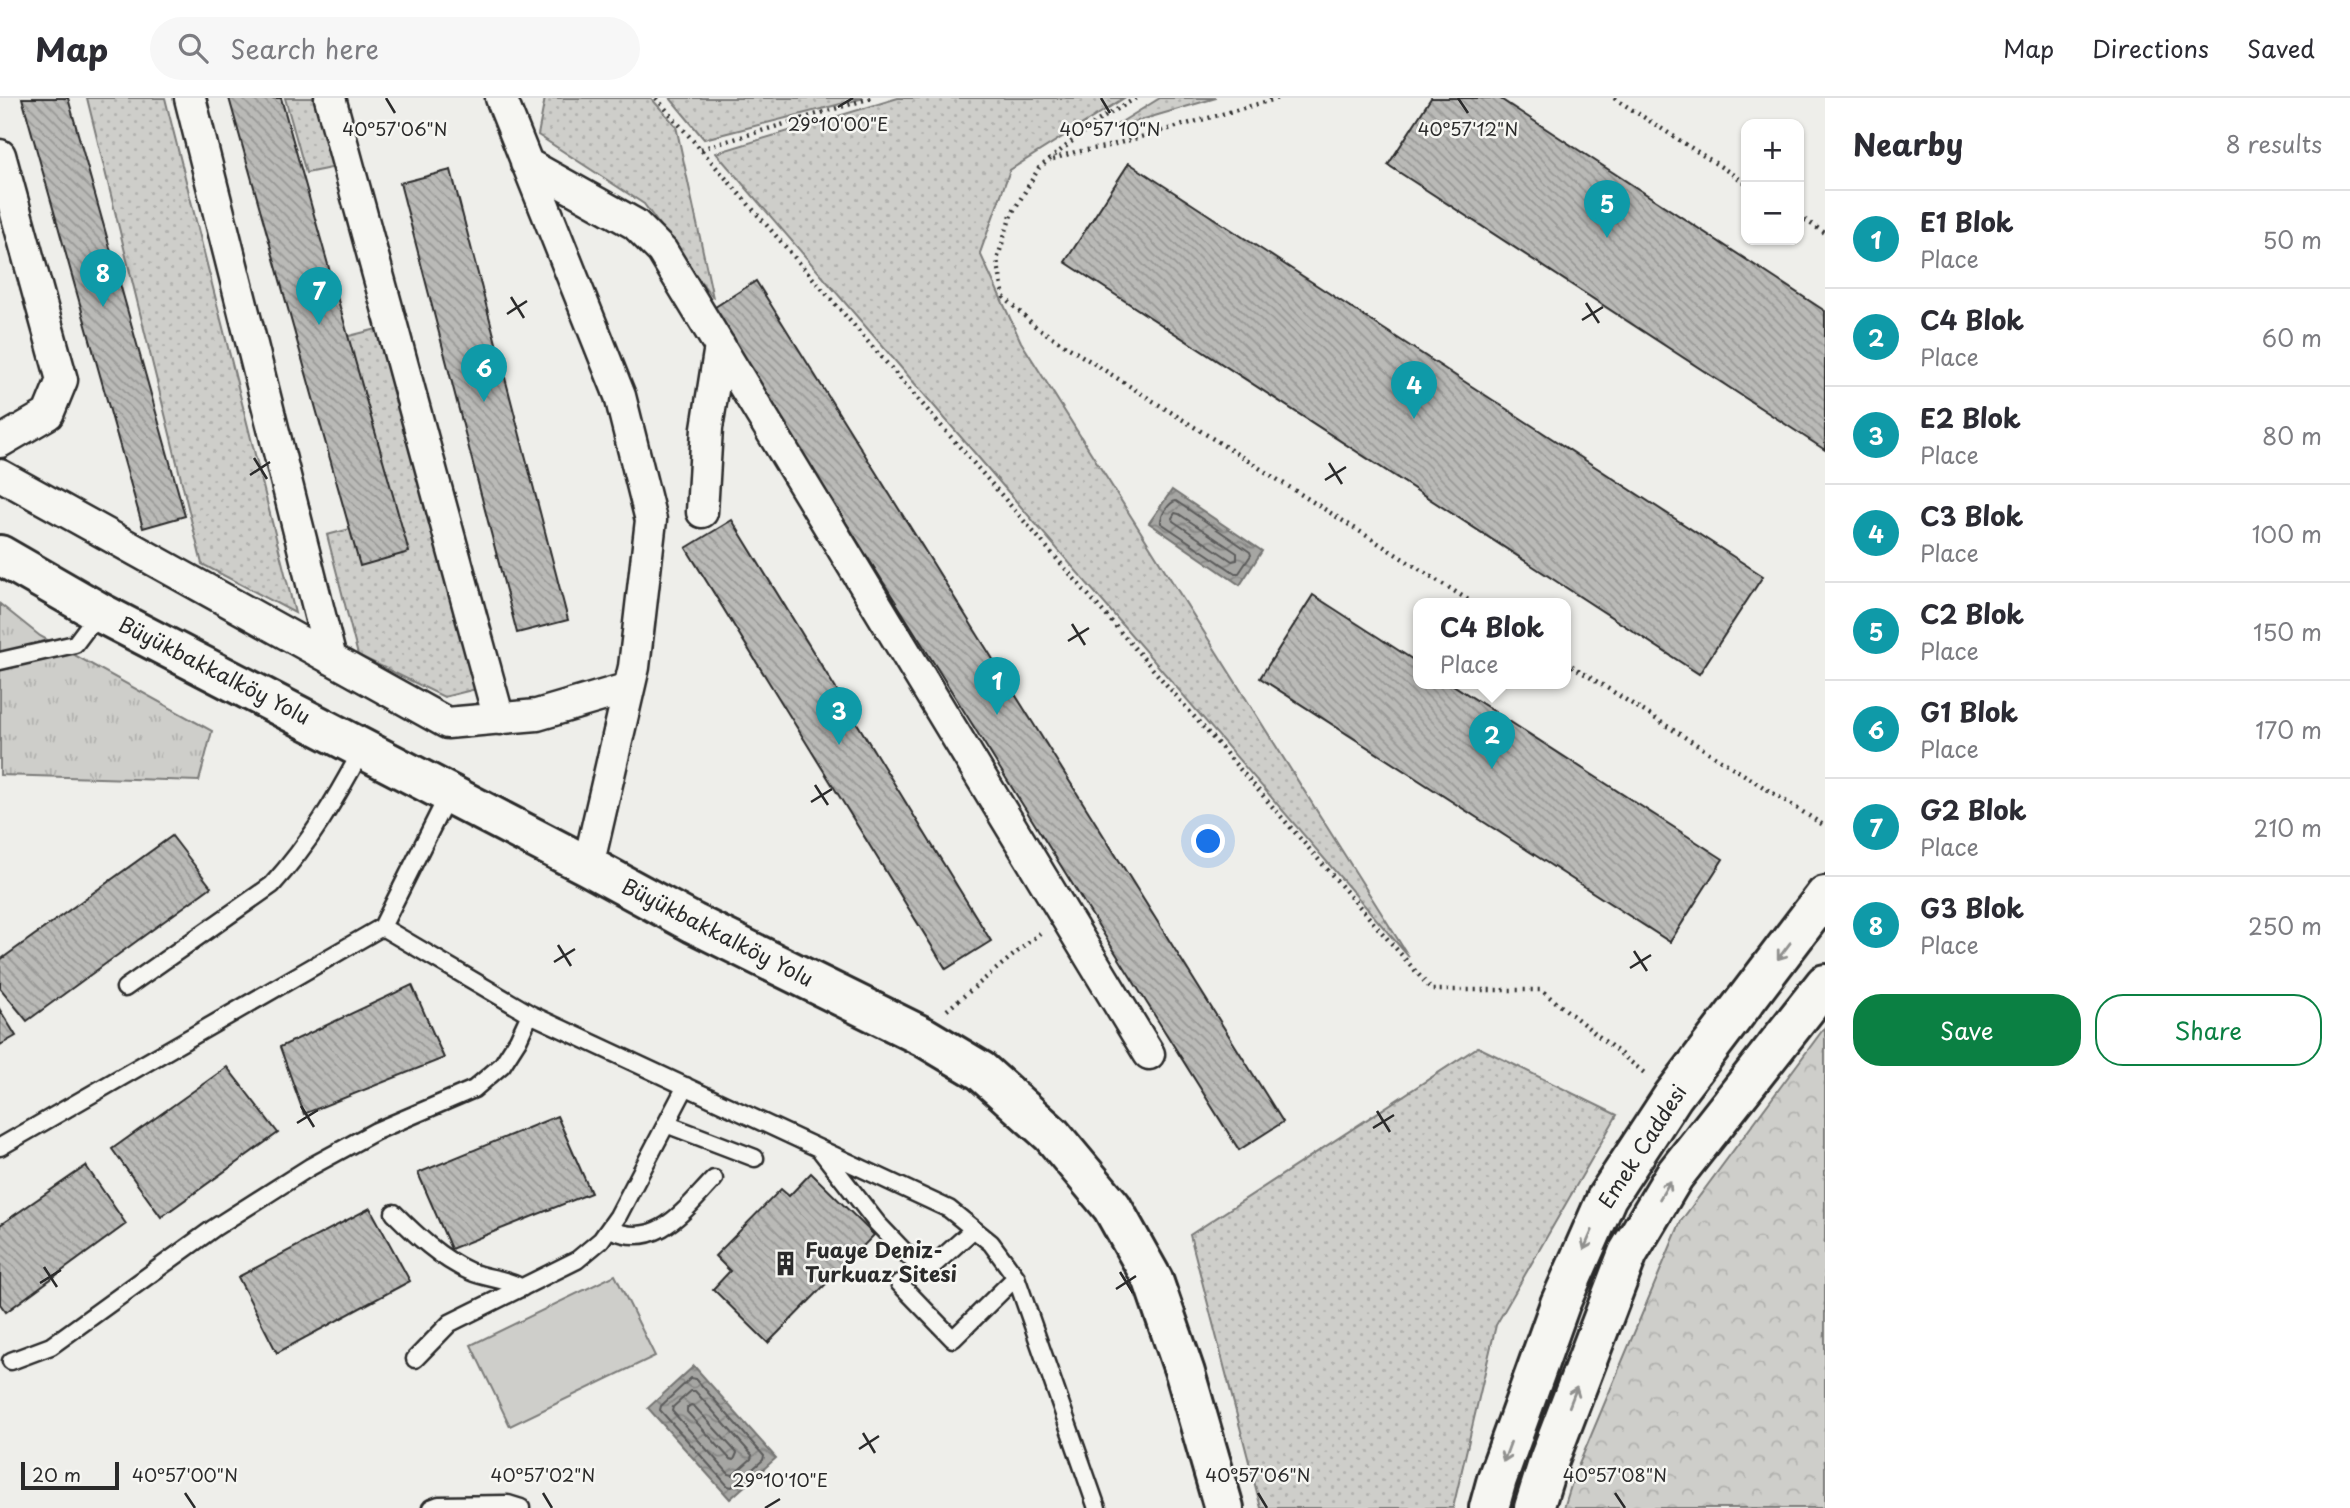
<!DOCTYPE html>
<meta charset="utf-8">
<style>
body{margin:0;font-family:"Playpen Sans",sans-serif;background:#f7f7f7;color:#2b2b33}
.controls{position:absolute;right:21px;top:21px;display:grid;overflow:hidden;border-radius:14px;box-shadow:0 2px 5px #0004}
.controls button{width:63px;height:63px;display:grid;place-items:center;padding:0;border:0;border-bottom:2px solid #e1e1e2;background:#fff;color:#2b2b33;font:35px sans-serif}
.scale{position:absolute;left:21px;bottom:18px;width:98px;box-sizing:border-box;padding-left:7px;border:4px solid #2b2b2b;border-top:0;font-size:19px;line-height:24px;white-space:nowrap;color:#2b2b2b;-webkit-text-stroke:5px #f6f6f2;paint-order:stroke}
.you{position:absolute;left:1209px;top:744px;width:24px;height:24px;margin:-18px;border:5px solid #fff;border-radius:50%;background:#1a73e8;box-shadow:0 0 0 10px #1a73e833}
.badge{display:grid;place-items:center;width:46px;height:46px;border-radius:50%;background:#0b8043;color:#fff;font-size:23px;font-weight:700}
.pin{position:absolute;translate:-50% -58px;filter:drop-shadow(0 2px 4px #0008)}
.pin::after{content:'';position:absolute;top:37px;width:24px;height:21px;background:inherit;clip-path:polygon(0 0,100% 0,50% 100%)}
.popup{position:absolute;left:1413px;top:500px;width:158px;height:91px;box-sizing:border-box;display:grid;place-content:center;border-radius:14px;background:#fff;filter:drop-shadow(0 2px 5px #0005);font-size:23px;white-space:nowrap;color:#7c7c81}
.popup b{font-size:26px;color:#2b2b33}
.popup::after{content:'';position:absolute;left:50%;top:100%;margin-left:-14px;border:14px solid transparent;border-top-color:#fff}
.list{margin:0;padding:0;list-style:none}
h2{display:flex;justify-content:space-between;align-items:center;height:91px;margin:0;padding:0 28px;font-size:30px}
h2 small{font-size:23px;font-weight:400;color:#7c7c81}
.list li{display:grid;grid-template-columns:46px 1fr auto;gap:21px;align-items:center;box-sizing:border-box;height:98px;padding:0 28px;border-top:2px solid #e1e1e2}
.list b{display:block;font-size:26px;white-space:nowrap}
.list p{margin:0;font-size:23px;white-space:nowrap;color:#7c7c81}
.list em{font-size:23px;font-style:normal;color:#7c7c81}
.actions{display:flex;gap:14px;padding:21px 28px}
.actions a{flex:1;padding:16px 0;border:2px solid #0b8043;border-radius:28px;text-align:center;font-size:24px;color:#0b8043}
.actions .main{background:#0b8043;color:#fff}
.icon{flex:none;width:38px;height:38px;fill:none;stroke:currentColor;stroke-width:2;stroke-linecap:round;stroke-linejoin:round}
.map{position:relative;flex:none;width:1825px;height:1410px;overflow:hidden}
header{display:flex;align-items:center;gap:42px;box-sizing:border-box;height:98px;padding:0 35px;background:#fff;border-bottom:2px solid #e1e1e2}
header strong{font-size:33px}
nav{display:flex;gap:38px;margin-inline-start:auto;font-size:24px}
.search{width:490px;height:63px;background:#f7f7f7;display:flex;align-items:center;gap:18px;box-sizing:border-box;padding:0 24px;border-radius:38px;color:#7c7c81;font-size:26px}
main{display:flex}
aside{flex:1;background:#fff}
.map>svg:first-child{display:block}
.grass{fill:url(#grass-dots);stroke:#7c7c7a;stroke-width:2}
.forest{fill:url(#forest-crowns);stroke:#7c7c7a;stroke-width:2}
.park{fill:url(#park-tufts);stroke:#7c7c7a;stroke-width:2}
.garden{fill:#cececa;stroke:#7c7c7a;stroke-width:2}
.water{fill:url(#water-waves);stroke:#757573;stroke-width:2}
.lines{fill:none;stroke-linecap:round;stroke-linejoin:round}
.shore{stroke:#5c5c5b;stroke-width:2}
.building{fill:url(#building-back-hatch);stroke:#2b2b2b;stroke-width:2}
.lane-casing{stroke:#2b2b2b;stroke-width:21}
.street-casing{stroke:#2b2b2b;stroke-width:35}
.secondary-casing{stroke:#2b2b2b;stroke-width:44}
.path{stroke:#2b2b2b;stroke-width:4.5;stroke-dasharray:2 5;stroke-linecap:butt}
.lane{stroke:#f6f6f2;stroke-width:16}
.street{stroke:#f6f6f2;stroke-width:30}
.secondary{stroke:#f6f6f2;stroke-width:38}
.oneway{stroke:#90908e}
.ticks{fill:none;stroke:#2b2b2b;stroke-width:2.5}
.labels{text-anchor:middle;stroke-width:5;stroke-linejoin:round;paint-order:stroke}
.street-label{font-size:21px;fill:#2b2b2b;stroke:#f6f6f2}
.poi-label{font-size:21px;font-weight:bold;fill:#2b2b2b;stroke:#f6f6f2;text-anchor:start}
.ticks-label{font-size:18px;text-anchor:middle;fill:#2b2b2b;stroke:#f6f6f2;stroke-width:5;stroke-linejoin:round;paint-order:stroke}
</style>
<header>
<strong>Map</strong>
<div class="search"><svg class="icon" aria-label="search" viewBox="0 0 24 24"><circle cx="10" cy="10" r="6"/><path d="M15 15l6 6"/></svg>Search here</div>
<nav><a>Map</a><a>Directions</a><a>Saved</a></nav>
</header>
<main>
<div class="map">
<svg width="1825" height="1410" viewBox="0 0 1825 1410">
<defs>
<pattern id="grass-dots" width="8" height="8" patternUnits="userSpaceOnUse" patternTransform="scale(1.75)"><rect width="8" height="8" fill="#cececa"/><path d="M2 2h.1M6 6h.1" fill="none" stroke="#b1b1ae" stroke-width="1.8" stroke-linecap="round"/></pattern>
<pattern id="forest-crowns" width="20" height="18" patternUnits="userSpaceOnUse" patternTransform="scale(1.75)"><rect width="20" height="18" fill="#cececa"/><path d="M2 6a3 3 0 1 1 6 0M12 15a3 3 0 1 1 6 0" fill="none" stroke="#b1b1ae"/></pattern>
<pattern id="park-tufts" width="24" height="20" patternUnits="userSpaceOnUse" patternTransform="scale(1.75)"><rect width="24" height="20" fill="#cececa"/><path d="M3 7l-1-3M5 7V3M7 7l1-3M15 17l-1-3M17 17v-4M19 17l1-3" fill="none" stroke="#b1b1ae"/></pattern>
<pattern id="water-waves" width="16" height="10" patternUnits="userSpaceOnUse" patternTransform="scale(1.75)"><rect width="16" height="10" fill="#a6a6a3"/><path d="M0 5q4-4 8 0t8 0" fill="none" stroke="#878785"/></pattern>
<pattern id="building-back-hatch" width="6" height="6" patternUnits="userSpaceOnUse" patternTransform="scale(1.75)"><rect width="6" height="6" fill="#babab7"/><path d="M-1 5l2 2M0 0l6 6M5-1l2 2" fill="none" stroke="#979795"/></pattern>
</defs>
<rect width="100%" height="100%" fill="#eeeeea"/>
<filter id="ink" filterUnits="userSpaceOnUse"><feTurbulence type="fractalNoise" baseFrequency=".0143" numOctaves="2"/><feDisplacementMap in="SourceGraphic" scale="14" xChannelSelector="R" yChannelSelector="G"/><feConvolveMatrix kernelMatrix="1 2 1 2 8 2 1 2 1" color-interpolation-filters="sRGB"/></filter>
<g filter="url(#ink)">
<path class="grass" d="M 87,0 L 165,0 L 295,515 L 202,466 Z
M 285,0 L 323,0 L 341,68 L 306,75 Z
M 545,0 L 651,0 L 676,28 L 713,200 L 644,106 L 538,37 Z
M 670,0 L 864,0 L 704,41 Z
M 898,0 L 1124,0 L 1010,72 L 980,155 L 1021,244 L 1409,859 L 716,55 Z
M 1160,0 L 1216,0 L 1110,31 Z
M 381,230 L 476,591 L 444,599 L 358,557 L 327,437 L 389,421 L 341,240 Z
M 1478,949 L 1617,1017 L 1496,1227 L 1453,1410 L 1261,1410 L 1190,1137 Z"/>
<path class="forest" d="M 1825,929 L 1825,1410 L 1564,1410 L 1574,1378 L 1681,1123 Z"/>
<path class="park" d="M 0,506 L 40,538 L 212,633 L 199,683 L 0,677 Z"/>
<path class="garden" d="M 615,1177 L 655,1258 L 510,1328 L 471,1247 Z"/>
<path class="water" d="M 1172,392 L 1262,453 L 1240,487 L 1149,425 Z
M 694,1268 L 776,1360 L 730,1401 L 648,1310 Z"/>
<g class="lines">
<path class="shore" d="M 1176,403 L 1250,454 L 1251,457 L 1239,475 L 1235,475 L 1161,425 C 1160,418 1169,404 1176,403 Z
M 1175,415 L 1179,416 L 1237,455 L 1237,462 L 1232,463 L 1173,423 L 1172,420 Z
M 691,1280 L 696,1281 L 764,1358 L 763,1362 L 732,1389 L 728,1388 L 660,1312 L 661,1308 Z
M 695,1293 L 752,1357 L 751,1361 L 733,1377 L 729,1376 L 672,1313 L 673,1309 L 691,1293 Z
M 691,1307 L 694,1308 L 737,1355 L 734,1362 L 730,1361 L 687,1314 L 687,1310 Z"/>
</g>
<path class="building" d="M 22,0 L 68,0 L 185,418 L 143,430 Z
M 229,0 L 281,0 L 409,454 L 360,468 Z
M 1431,0 L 1499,0 L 1825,213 L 1825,352 L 1388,67 Z
M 1129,65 L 1763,478 L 1699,576 L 1065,164 Z
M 451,72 L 568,522 L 517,535 L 400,85 Z
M 756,183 L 1283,1024 L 1239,1052 L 712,211 Z
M 732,422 L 991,843 L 946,871 L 686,450 Z
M 1313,497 L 1418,565 L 1418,585 L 1450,585 L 1723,761 L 1670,844 L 1260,580 Z
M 172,738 L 211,789 L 27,923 L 0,890 L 0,862 Z
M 412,887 L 444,960 L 304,1016 L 280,949 Z
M 0,912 L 16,938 L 0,947 Z
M 227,969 L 278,1035 L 161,1119 L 112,1051 Z
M 557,1018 L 591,1095 L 451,1151 L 418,1075 Z
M 86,1068 L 126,1126 L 6,1214 L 0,1206 L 0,1127 Z
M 811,1075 L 874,1137 L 768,1245 L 713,1191 L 730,1173 L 715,1158 L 781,1091 L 789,1098 Z
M 370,1110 L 410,1183 L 277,1255 L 238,1179 Z"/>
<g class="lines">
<defs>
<path id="lane" d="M 0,563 L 75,546 L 99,514
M 382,829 L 530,916 L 949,1111 L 991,1145 L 1016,1179 L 1097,1410
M 125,890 L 272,787 C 310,745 337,699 363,650
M 666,1026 L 755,1060
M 0,1049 L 382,829 L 449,695
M 821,1053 L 877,1125 L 918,1168 L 930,1168 L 936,1165 L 974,1131
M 394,1115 C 416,1137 440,1160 469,1173 C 486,1181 505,1180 522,1190
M 610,1131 C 657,1153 685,1111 714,1081
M 899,1185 L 953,1241 L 1016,1179
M 415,1261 L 450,1225 L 577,1162 L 601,1142 L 618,1118 L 686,988
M 11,1263 L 51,1248 L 214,1130 L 310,1069 L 376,1033 L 474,991 L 502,967 L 518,942 L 530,916
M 431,1410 L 439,1407 L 508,1406 L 521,1410"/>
<path id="street" d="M 190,0 L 331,561
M 330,0 L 499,621
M 501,0 L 620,298 L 651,422 L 634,569 L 588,768
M 0,57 L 62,282 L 48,316 L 0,344
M 526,65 L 635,126 L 662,153 L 1149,956
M 0,377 L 447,625 L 537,617 L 629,590
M 702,414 L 707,330 L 720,248"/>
<path id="secondary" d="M 0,457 L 99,514 L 588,768 L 693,825 L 924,939 L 981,973 L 1052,1037 L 1112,1109 L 1153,1182 L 1185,1275 L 1224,1410
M 1489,1410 L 1497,1381 L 1560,1206 L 1607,1099 L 1673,998 L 1825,798
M 1534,1410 L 1549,1362 L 1628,1155 L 1674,1078 L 1825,886"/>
</defs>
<use href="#lane" class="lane-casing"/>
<use href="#street" class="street-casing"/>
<use href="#secondary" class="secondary-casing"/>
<path class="path" d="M 656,0 L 1432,892 L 1541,892 L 1647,977
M 1136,0 L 1096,24 L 1039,70 L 1011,117 L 997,162 L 1004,199 L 1036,229 L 1473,505
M 1614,0 L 1746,85
M 701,51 L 871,0
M 1053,61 L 1075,54 L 1105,49 L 1279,0
M 1799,118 L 1825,135
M 1566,564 L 1825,728
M 947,912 L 1040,835"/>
<use href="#lane" class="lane"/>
<use href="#street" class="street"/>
<use href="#secondary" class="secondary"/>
</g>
<defs><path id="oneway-shaft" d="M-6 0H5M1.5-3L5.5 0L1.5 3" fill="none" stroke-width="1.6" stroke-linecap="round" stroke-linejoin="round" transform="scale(1.75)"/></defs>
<g class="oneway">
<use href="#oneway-shaft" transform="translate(1784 853) rotate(127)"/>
<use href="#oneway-shaft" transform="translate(1665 1092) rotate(-59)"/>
<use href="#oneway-shaft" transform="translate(1588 1142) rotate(114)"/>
<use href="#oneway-shaft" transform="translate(1573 1299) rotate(-69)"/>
<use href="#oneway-shaft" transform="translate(1507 1354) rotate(110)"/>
</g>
</g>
<path class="ticks" d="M 386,0 L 395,15M 1101,0 L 1110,15M 1458,0 L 1468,15M 838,9 L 853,0M 511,199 L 524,220M 1586,205 L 1599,225M 507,216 L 527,203M 1582,222 L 1603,209M 254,360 L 267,381M 1329,365 L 1342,386M 250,377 L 270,364M 1325,382 L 1346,369M 1072,526 L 1085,547M 1068,543 L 1089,530M 815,687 L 828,707M 811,704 L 832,691M 558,847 L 571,868M 1634,853 L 1647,873M 554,864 L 575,851M 1630,870 L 1651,857M 301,1008 L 314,1029M 1377,1013 L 1390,1034M 297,1025 L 318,1012M 1373,1030 L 1394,1017M 44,1169 L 57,1189M 1120,1174 L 1133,1195M 40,1185 L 61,1172M 1116,1191 L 1136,1178M 863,1335 L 875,1355M 859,1351 L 879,1338M 185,1395 L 195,1410M 543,1395 L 552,1410M 1258,1395 L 1267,1410M 1615,1395 L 1625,1410M 765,1410 L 780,1401"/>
<defs>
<symbol id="building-bare" viewBox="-9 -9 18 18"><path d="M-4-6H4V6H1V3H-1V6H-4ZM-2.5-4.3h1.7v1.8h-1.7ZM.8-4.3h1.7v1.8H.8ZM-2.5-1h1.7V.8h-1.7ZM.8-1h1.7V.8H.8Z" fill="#2b2b2b" stroke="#f6f6f2" stroke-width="2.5" paint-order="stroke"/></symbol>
</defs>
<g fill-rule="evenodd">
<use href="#building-bare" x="768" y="1148" width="35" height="35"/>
</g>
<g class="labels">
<g class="street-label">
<text transform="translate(214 573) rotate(27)" y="7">Büyükbakkalköy Yolu</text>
<text transform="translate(717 835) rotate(27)" y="7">Büyükbakkalköy Yolu</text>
<text transform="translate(1643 1049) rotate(-57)" y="7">Emek Caddesi</text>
</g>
<g class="poi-label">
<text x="805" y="1160">Fuaye Deniz-<tspan x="805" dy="24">Turkuaz Sitesi</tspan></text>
</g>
</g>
<g class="ticks-label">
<text x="838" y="33">29°10'00"E</text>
<text x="395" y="38">40°57'06"N</text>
<text x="1110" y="38">40°57'10"N</text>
<text x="1468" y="38">40°57'12"N</text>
<text x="185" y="1384">40°57'00"N</text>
<text x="543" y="1384">40°57'02"N</text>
<text x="1258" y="1384">40°57'06"N</text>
<text x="1615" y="1384">40°57'08"N</text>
<text x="780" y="1389">29°10'10"E</text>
</g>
</svg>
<div class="controls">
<button>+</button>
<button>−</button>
</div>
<div class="scale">20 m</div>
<div class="you"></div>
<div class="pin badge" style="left:997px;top:617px;background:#0f9aa8">1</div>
<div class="pin badge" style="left:1492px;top:671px;background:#0f9aa8">2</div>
<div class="popup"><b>C4 Blok</b>Place</div>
<div class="pin badge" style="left:839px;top:647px;background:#0f9aa8">3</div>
<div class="pin badge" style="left:1414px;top:321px;background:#0f9aa8">4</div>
<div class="pin badge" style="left:1607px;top:140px;background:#0f9aa8">5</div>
<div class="pin badge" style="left:484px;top:304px;background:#0f9aa8">6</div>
<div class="pin badge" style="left:319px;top:227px;background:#0f9aa8">7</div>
<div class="pin badge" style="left:103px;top:209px;background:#0f9aa8">8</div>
</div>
<aside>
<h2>Nearby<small>8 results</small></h2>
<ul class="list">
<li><span class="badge" style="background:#0f9aa8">1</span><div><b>E1 Blok</b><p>Place</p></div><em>50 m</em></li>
<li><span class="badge" style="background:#0f9aa8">2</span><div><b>C4 Blok</b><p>Place</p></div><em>60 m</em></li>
<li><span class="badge" style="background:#0f9aa8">3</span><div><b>E2 Blok</b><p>Place</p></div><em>80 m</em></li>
<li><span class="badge" style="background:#0f9aa8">4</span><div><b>C3 Blok</b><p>Place</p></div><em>100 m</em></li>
<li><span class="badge" style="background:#0f9aa8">5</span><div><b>C2 Blok</b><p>Place</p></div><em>150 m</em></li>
<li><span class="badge" style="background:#0f9aa8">6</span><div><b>G1 Blok</b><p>Place</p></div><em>170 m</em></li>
<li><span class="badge" style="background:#0f9aa8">7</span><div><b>G2 Blok</b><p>Place</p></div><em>210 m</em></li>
<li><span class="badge" style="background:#0f9aa8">8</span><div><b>G3 Blok</b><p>Place</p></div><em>250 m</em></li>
</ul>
<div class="actions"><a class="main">Save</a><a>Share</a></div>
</aside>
</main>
